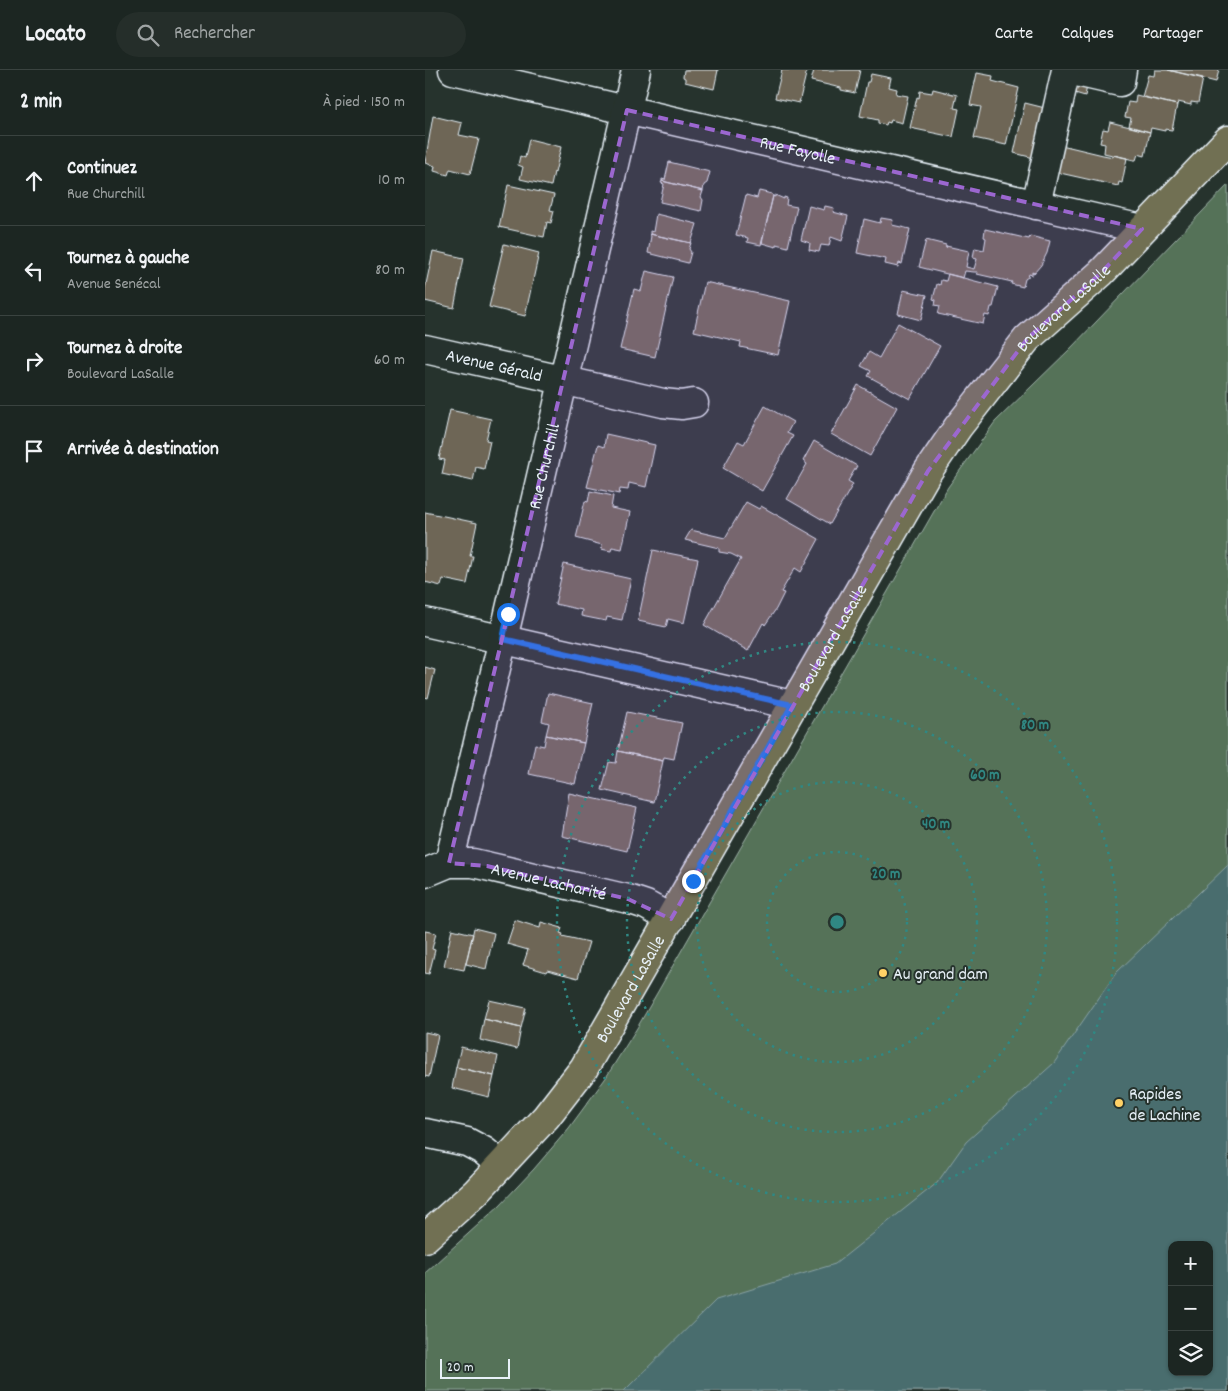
<!DOCTYPE html>
<html lang="fr">
<meta charset="utf-8">
<style>
body{margin:0;font-family:Dekko,sans-serif;background:#252e2a;color:#f1f3f6}
.controls{position:absolute;right:15px;bottom:15px;display:grid;overflow:hidden;border-radius:10px;box-shadow:0 1px 4px #0004}
.controls button{width:45px;height:45px;display:grid;place-items:center;padding:0;border:0;border-bottom:1px solid #3a4340;background:#1c2622;color:#f1f3f6;font:25px sans-serif}
.scale{position:absolute;left:15px;bottom:12px;width:70px;box-sizing:border-box;padding-left:5px;border:2px solid #e8f1f8;border-top:0;font-size:14px;line-height:18px;white-space:nowrap;color:#e8f1f8;-webkit-text-stroke:4px #26332d;paint-order:stroke}
.stop{position:absolute;width:15px;height:15px;margin:-11px;border:4px solid #1a73e8;border-radius:50%;background:#fff}
.stop.end{background:#1a73e8;border-color:#fff;box-shadow:0 1px 5px #0008}
.list{margin:0;padding:0;list-style:none}
h2{display:flex;justify-content:space-between;align-items:center;height:65px;margin:0;padding:0 20px;font-size:21px}
h2 small{font-size:16px;font-weight:400;color:#a0a5a5}
.list li{display:grid;grid-template-columns:32px 1fr auto;gap:15px;align-items:center;box-sizing:border-box;height:90px;padding:0 20px;border-top:1px solid #3a4340}
.list b{display:block;font-size:19px;white-space:nowrap}
.list p{margin:0;font-size:16px;white-space:nowrap;color:#a0a5a5}
.list em{font-size:16px;font-style:normal;color:#a0a5a5}
.icon{flex:none;width:28px;height:28px;fill:none;stroke:currentColor;stroke-width:2;stroke-linecap:round;stroke-linejoin:round}
.map{position:relative;flex:none;width:803px;height:1321px;overflow:hidden}
header{display:flex;align-items:center;gap:30px;box-sizing:border-box;height:70px;padding:0 25px;background:#1c2622;border-bottom:1px solid #3a4340}
header strong{font-size:24px}
nav{display:flex;gap:28px;margin-inline-start:auto;font-size:18px}
.search{width:350px;height:45px;background:#252e2a;display:flex;align-items:center;gap:12px;box-sizing:border-box;padding:0 18px;border-radius:28px;color:#a0a5a5;font-size:19px}
main{display:flex}
aside{flex:1;background:#1c2622}
.map>svg:first-child{display:block}
.green{fill:#557259;stroke:#9eb2a8;fill-rule:evenodd}
.water{fill:#496d6e;stroke:#89a2a5;fill-rule:evenodd}
.building{fill:#6e6656;stroke:#e8f1f8}
.lines{fill:none;stroke-linecap:round;stroke-linejoin:round}
.minor-casing{stroke:#e8f1f8;stroke-width:31}
.major-casing{stroke:#e8f1f8;stroke-width:31}
.minor{stroke:#26332d;stroke-width:28}
.major{stroke:#716f52;stroke-width:28}
.route{stroke:#1a73e8;stroke-width:6}
.marked{fill:#9c67d0;fill-opacity:0.2;stroke:#9c67d0;stroke-width:4;stroke-dasharray:10 6;stroke-linejoin:round}
.ring{fill:none;stroke:#308883;stroke-width:2.5;stroke-dasharray:2.5 5}
.poi-dot{fill:#ffd166;stroke:#26332d;stroke-width:2}
.labels{text-anchor:middle;stroke-width:4;stroke-linejoin:round;paint-order:stroke}
.street-label{font-size:18px;fill:#e8f1f8;stroke:#26332d}
.poi-label{font-size:18px;fill:#e8f1f8;stroke:#26332d;text-anchor:start}
.centre{fill:#308883;stroke:#26332d;stroke-width:2.5}
.ring-label{font-size:15px;text-anchor:middle;font-weight:bold;fill:#308883;stroke:#26332d;stroke-width:4;stroke-linejoin:round;paint-order:stroke}
</style>
<header>
<strong>Locato</strong>
<div class="search"><svg class="icon" aria-label="search" viewBox="0 0 24 24"><circle cx="10" cy="10" r="6"/><path d="M15 15l6 6"/></svg>Rechercher</div>
<nav><a>Carte</a><a>Calques</a><a>Partager</a></nav>
</header>
<main>
<aside>
<h2>2 min<small>À pied · 150 m</small></h2>
<ul class="list">
<li><svg class="icon" aria-label="ahead" viewBox="0 0 24 24"><path d="M12 20V5M6 11l6-6 6 6"/></svg><div><b>Continuez</b><p>Rue Churchill</p></div><em>10 m</em></li>
<li><svg class="icon" aria-label="left" viewBox="0 0 24 24"><path d="M17 20v-9H6M10 6l-5 5 5 5"/></svg><div><b>Tournez à gauche</b><p>Avenue Senécal</p></div><em>80 m</em></li>
<li><svg class="icon" aria-label="right" viewBox="0 0 24 24"><path d="M7 20v-9h11M14 6l5 5-5 5"/></svg><div><b>Tournez à droite</b><p>Boulevard LaSalle</p></div><em>60 m</em></li>
<li><svg class="icon" aria-label="arrive" viewBox="0 0 24 24"><path d="M6 21V4h12l-3 4 3 4H6"/></svg><div><b>Arrivée à destination</b></div></li>
</ul>
</aside>
<div class="map">
<svg width="803" height="1321" viewBox="0 0 803 1321">
<rect width="100%" height="100%" fill="#26332d"/>
<filter id="ink" filterUnits="userSpaceOnUse"><feTurbulence type="fractalNoise" baseFrequency=".02" numOctaves="2"/><feDisplacementMap in="SourceGraphic" scale="10" xChannelSelector="R" yChannelSelector="G"/><feConvolveMatrix kernelMatrix="1 2 1 2 8 2 1 2 1" color-interpolation-filters="sRGB"/></filter>
<g filter="url(#ink)">
<path class="green" d="M 803,115 L 803,1321 L 0,1321 L 0,1203 L 75,1135 L 109,1099 L 144,1058 L 180,1009 L 212,958 L 523,417 L 570,352 L 645,279 ZM 747,1175 L 784,1175 L 784,1302 L 747,1302 Z"/>
<path class="water" d="M 803,795 L 803,1321 L 199,1321 L 291,1230 L 410,1194 L 512,1113 L 541,1072 L 629,993 L 691,903 ZM 747,1175 L 784,1175 L 784,1302 L 747,1302 Z"/>
<path class="building" d="M 259,0 L 293,0 L 289,19 L 260,12 L 260,8 L 258,7 Z
M 357,0 L 382,0 L 374,33 L 350,28 Z
M 389,0 L 435,0 L 430,23 L 416,20 L 416,18 L 386,11 Z
M 730,0 L 743,0 L 778,8 L 773,33 L 766,32 L 766,35 L 753,32 L 752,35 L 717,27 L 723,5 L 729,6 Z
M 743,0 L 794,0 L 791,12 Z
M 552,3 L 568,6 L 567,11 L 594,18 L 581,75 L 549,68 L 556,37 L 545,35 Z
M 446,4 L 466,8 L 464,17 L 472,19 L 471,24 L 483,26 L 477,53 L 466,50 L 465,53 L 462,52 L 461,55 L 453,53 L 453,50 L 435,46 L 442,12 L 444,12 Z
M 652,13 L 662,16 L 660,26 L 650,23 Z
M 508,19 L 532,25 L 529,38 L 534,39 L 528,67 L 485,58 L 492,27 L 494,28 L 495,21 L 507,23 Z
M 711,25 L 752,35 L 747,60 L 740,59 L 740,61 L 726,58 L 725,62 L 704,56 L 706,48 L 700,47 L 703,32 L 710,33 Z
M 600,33 L 624,39 L 609,88 L 589,83 Z
M 8,46 L 37,53 L 34,65 L 54,69 L 45,104 L 25,99 L 23,105 L 9,101 L 10,96 L 0,93 Z
M 685,52 L 725,62 L 720,86 L 713,84 L 711,90 L 709,90 L 679,83 L 680,74 L 675,73 L 678,59 L 683,60 Z
M 104,69 L 136,77 L 130,103 L 129,102 L 126,116 L 95,109 L 98,97 L 93,95 L 95,86 L 100,88 Z
M 632,74 L 678,85 L 688,87 L 689,85 L 702,88 L 697,113 L 694,112 L 693,116 L 626,101 Z
M 244,92 L 285,102 L 282,113 L 279,115 L 278,121 L 237,111 L 237,109 L 240,110 Z
M 237,111 L 278,121 L 276,127 L 278,130 L 276,141 L 235,132 L 239,114 L 236,113 Z
M 83,115 L 129,125 L 125,140 L 129,141 L 126,153 L 122,152 L 119,167 L 74,157 Z
M 334,121 L 347,124 L 348,126 L 336,175 L 322,172 L 323,168 L 311,165 L 321,125 L 332,128 Z
M 350,125 L 359,129 L 359,127 L 362,128 L 361,135 L 372,137 L 363,177 L 351,174 L 351,177 L 337,173 L 348,126 L 350,127 Z
M 384,136 L 399,140 L 400,136 L 409,138 L 408,142 L 423,146 L 417,171 L 406,167 L 404,176 L 396,175 L 394,182 L 384,180 L 385,173 L 376,170 Z
M 231,144 L 272,154 L 266,173 L 225,164 L 225,161 L 228,162 Z
M 456,148 L 468,150 L 467,155 L 485,159 L 477,194 L 474,193 L 473,197 L 460,194 L 461,189 L 432,183 L 439,149 L 455,153 Z
M 560,159 L 604,169 L 605,166 L 625,171 L 622,183 L 616,195 L 609,203 L 607,202 L 607,205 L 604,204 L 603,207 L 600,209 L 598,217 L 586,214 L 587,212 L 552,204 L 553,202 L 549,202 L 540,201 L 538,208 L 494,197 L 501,170 L 521,175 L 521,178 L 521,176 L 544,181 L 541,197 L 549,199 L 552,189 L 548,188 L 549,182 L 550,178 L 559,180 L 561,168 L 559,167 Z
M 225,164 L 266,173 L 264,179 L 266,182 L 263,193 L 223,183 L 226,166 L 224,165 Z
M 79,174 L 114,183 L 100,246 L 64,237 Z
M 8,181 L 39,188 L 29,238 L 0,231 L 0,219 Z
M 221,201 L 248,207 L 230,287 L 195,279 L 209,219 L 216,221 Z
M 523,204 L 573,217 L 568,237 L 566,237 L 564,246 L 560,245 L 558,254 L 513,244 L 515,236 L 510,235 L 511,230 L 508,229 L 512,214 L 515,215 L 516,210 L 521,211 Z
M 280,212 L 365,231 L 353,285 L 315,277 L 316,272 L 269,261 Z
M 478,220 L 502,225 L 496,250 L 473,244 Z
M 473,253 L 515,276 L 485,329 L 443,306 L 446,301 L 436,296 L 444,282 L 454,288 Z
M 433,315 L 472,337 L 445,386 L 406,364 Z
M 340,336 L 368,352 L 362,363 L 368,366 L 337,421 L 298,398 L 313,371 L 319,374 Z
M 25,340 L 66,349 L 61,370 L 65,371 L 59,399 L 51,397 L 48,411 L 17,404 L 20,390 L 14,389 Z
M 181,364 L 230,375 L 221,417 L 204,413 L 203,420 L 195,419 L 194,424 L 162,417 L 173,375 L 179,377 Z
M 389,371 L 432,396 L 423,411 L 428,414 L 405,454 L 362,429 L 382,394 L 378,391 Z
M 165,421 L 188,426 L 186,438 L 205,442 L 197,479 L 187,477 L 186,481 L 176,479 L 177,475 L 151,468 L 160,431 L 163,432 Z
M 321,432 L 334,439 L 336,436 L 394,469 L 376,502 L 370,498 L 356,522 L 359,523 L 351,539 L 340,555 L 338,553 L 323,581 L 279,555 L 316,489 L 306,484 L 294,482 L 294,478 L 260,470 L 266,460 L 300,468 Z
M 0,442 L 52,453 L 45,486 L 48,486 L 42,514 L 18,509 L 16,516 L 0,512 Z
M 228,480 L 273,489 L 259,553 L 243,549 L 241,557 L 213,551 Z
M 139,494 L 206,509 L 197,550 L 182,547 L 181,551 L 156,546 L 157,540 L 130,534 Z
M 0,597 L 10,600 L 3,628 L 0,627 Z
M 123,623 L 168,633 L 159,673 L 121,665 L 124,653 L 117,651 Z
M 202,642 L 257,653 L 249,689 L 239,687 L 238,691 L 193,681 Z
M 121,665 L 159,673 L 150,714 L 104,704 L 110,674 L 119,676 Z
M 193,681 L 238,691 L 229,732 L 177,720 L 184,692 L 191,693 Z
M 144,723 L 212,738 L 202,781 L 137,766 Z
M 90,850 L 115,858 L 116,852 L 137,858 L 135,863 L 138,864 L 137,866 L 164,872 L 153,908 L 122,900 L 121,902 L 98,895 L 103,880 L 82,874 Z
M 49,858 L 69,863 L 61,899 L 41,894 Z
M 27,859 L 48,864 L 39,900 L 19,896 Z
M 0,861 L 11,863 L 7,879 L 10,880 L 4,904 L 0,903 Z
M 64,930 L 101,938 L 96,958 L 59,949 Z
M 59,949 L 96,958 L 92,979 L 55,970 Z
M 0,962 L 13,965 L 4,1007 L 0,1006 Z
M 36,977 L 73,986 L 69,1006 L 31,997 Z
M 31,997 L 69,1006 L 64,1027 L 27,1018 Z"/>
<g class="lines">
<defs>
<g id="minor">
<path id="s1" d="M 28,0 L 717,159"/>
<path d="M 643,0 L 695,12 L 697,0"/>
<path d="M 611,135 L 641,0"/>
<path id="s2" d="M 0,279 L 238,333 L 257,335 L 269,333"/>
<path d="M 0,552 L 367,635"/>
<path id="s3" d="M 24,793 L 78,569 L 211,0"/>
<path id="s4" d="M 0,803 L 24,793 L 48,793 L 203,829 L 221,835 L 246,849"/>
<path d="M 0,1063 L 42,1072 L 59,1081 L 76,1095"/>
</g>
<g id="major">
<path id="s5" d="M 0,1168 L 50,1123 L 121,1047 L 159,998 L 503,401 L 533,357 L 602,269 L 676,203 L 803,70"/>
</g>
</defs>
<use href="#minor" class="minor-casing"/>
<use href="#major" class="major-casing"/>
<use href="#minor" class="minor"/>
<use href="#major" class="major"/>
</g>
</g>
<g class="lines" filter="url(#ink)">
<path class="route" d="M 83,544 L 78,569 L 367,635 L 268,811"/>
</g>
<path class="marked" d="M 202,40 L 717,159 L 676,203 L 602,269 L 503,401 L 246,849 L 203,829 L 62,796 L 24,793 Z"/>
<g class="ring">
<circle cx="412" cy="852" r="70"/>
<circle cx="412" cy="852" r="140"/>
<circle cx="412" cy="852" r="210"/>
<circle cx="412" cy="852" r="280"/>
</g>
<g class="poi-dot">
<circle cx="458" cy="903" r="5"/>
<circle cx="694" cy="1033" r="5"/>
</g>
<g class="labels">
<g class="street-label">
<text dy="6" stroke="none"><textPath href="#s1" startOffset="354">Rue Fayolle</textPath></text>
<text dy="6" stroke="none"><textPath href="#s5" startOffset="1135">Boulevard LaSalle</textPath></text>
<text dy="6" stroke="none"><textPath href="#s2" startOffset="71">Avenue Gérald</textPath></text>
<text dy="6" stroke="none"><textPath href="#s3" startOffset="408">Rue Churchill</textPath></text>
<text dy="6" stroke="none"><textPath href="#s5" startOffset="730">Boulevard LaSalle</textPath></text>
<text dy="6" stroke="none"><textPath href="#s4" startOffset="128">Avenue Lacharité</textPath></text>
<text dy="6" stroke="none"><textPath href="#s5" startOffset="325">Boulevard LaSalle</textPath></text>
</g>
<g class="poi-label">
<text x="468" y="909">Au grand dam</text>
<text x="704" y="1029">Rapides<tspan x="704" dy="21">de Lachine</tspan></text>
</g>
</g>
<circle cx="412" cy="852" r="8" class="centre"/>
<g class="ring-label">
<text x="610" y="659">80 m</text>
<text x="560" y="709">60 m</text>
<text x="511" y="758">40 m</text>
<text x="461" y="808">20 m</text>
</g>
</svg>
<div class="controls">
<button>+</button>
<button>−</button>
<button><svg class="icon" aria-label="layers" viewBox="0 0 24 24"><path d="M12 4l9 5-9 5-9-5zM3 14l9 5 9-5"/></svg></button>
</div>
<div class="scale">20 m</div>
<div class="stop" style="left:83px;top:544px"></div>
<div class="stop end" style="left:268px;top:811px"></div>
</div>
</main>
